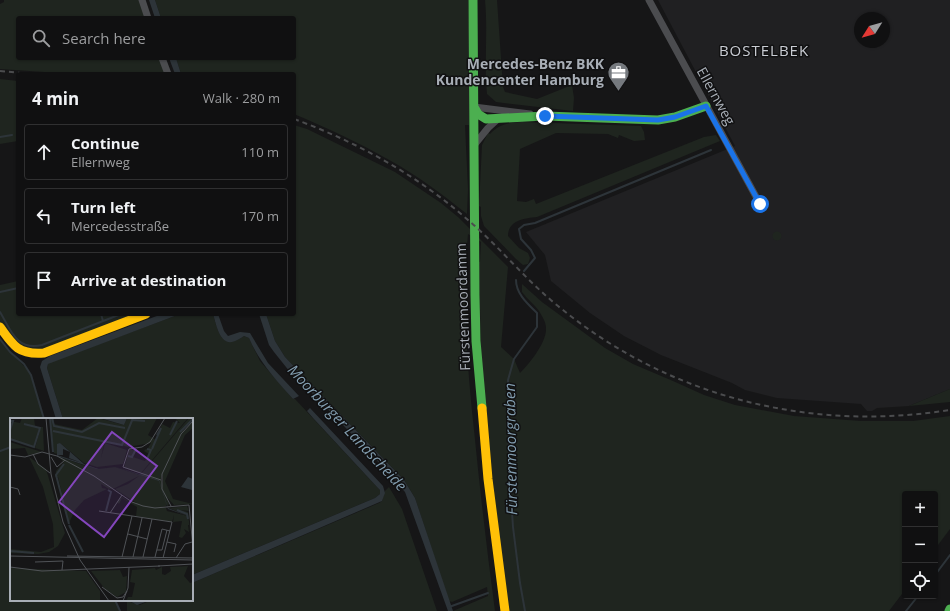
<!DOCTYPE html>
<meta charset="utf-8">
<style>
body{margin:0;font-family:"Open Sans",sans-serif;background:#19191a;color:#f1f3f6}
.controls{position:absolute;right:12px;bottom:12px;display:grid;overflow:hidden;border-radius:4px;box-shadow:0 1px 3px #0004}
.controls button{width:36px;height:36px;display:grid;place-items:center;padding:0;border:0;border-bottom:1px solid #303031;background:#101011;color:#f1f3f6;font:20px sans-serif}
.compass{position:absolute;left:854px;top:12px;width:36px;height:36px;border-radius:50%;background:#101011;box-shadow:0 1px 3px #0004;rotate:233deg}
.stop{position:absolute;width:12px;height:12px;margin:-9px;border:3px solid #1a73e8;border-radius:50%;background:#fff}
.stop.end{background:#1a73e8;border-color:#fff;box-shadow:0 1px 4px #0008}
.list{margin:0;padding:0;list-style:none}
h2{display:flex;justify-content:space-between;align-items:center;height:52px;margin:0;padding:0 16px;font-size:17px}
h2 small{font-size:13px;font-weight:400;color:#9c9d9f}
.list li{display:grid;grid-template-columns:26px 1fr auto;gap:12px;align-items:center;box-sizing:border-box;height:56px;margin:0 8px 8px;padding:0 8px;border:1px solid #303031;border-radius:4px}
.list b{display:block;font-size:15px;white-space:nowrap}
.list p{margin:0;font-size:13px;white-space:nowrap;color:#9c9d9f}
.list em{font-size:13px;font-style:normal;color:#9c9d9f}
.icon{flex:none;width:22px;height:22px;fill:none;stroke:currentColor;stroke-width:2;stroke-linecap:round;stroke-linejoin:round}
.map{position:relative;flex:none;width:950px;height:611px;overflow:hidden}
.search{position:absolute;background:#101011;box-shadow:0 1px 3px #0004;left:16px;top:16px;width:280px;height:44px;display:flex;align-items:center;gap:10px;box-sizing:border-box;padding:0 14px;border-radius:4px;color:#9c9d9f;font-size:15px}
.panel{position:absolute;background:#101011;box-shadow:0 1px 3px #0004;left:16px;top:72px;width:280px;height:244px;border-radius:4px}
.map>svg:first-child{display:block}
.built{fill:#202022;fill-rule:evenodd}
.green{fill:#1f251f}
.water{fill:#2d3439}
.lines{fill:none;stroke-linecap:round;stroke-linejoin:round}
.stream{stroke:#2d3439;stroke-width:2}
.street{stroke:#4b4c4f;stroke-width:7}
.fast{stroke:#4caf50;stroke-width:9}
.slow{stroke:#ffc107;stroke-width:9}
.rail{stroke:#4b4c4e;stroke-width:2;stroke-dasharray:5 4;stroke-linecap:butt}
.route{stroke:#1a73e8;stroke-width:5}
.labels{text-anchor:middle;stroke-width:3;stroke-linejoin:round;paint-order:stroke}
.poi-label{font-size:14px;font-weight:bold;fill:#a8aeb6;stroke:#111112;text-anchor:end}
.street-label{font-size:14px;fill:#a8aeb6;stroke:#111112}
.neighbourhood-label{font-size:15px;letter-spacing:1px;fill:#c9ccd3;stroke:#111112}
.water-label{font-size:15px;font-style:italic;fill:#829daf;stroke:#111112}
.inset-river{fill:none;stroke:#2d3439;stroke-width:2}
.inset-road{fill:none;stroke:#505357;stroke-width:1}
.view{fill:#8446bd;fill-opacity:0.15;stroke:#8446bd;stroke-width:2}
.inset-edge{fill:none;stroke:#a8aeb6;stroke-width:2}
</style>
<div class="map">
<svg width="950" height="611" viewBox="0 0 950 611">
<rect width="100%" height="100%" fill="#161617"/>
<path class="built" d="M 658,0 L 950,0 L 950,389 L 909,406 L 877,408 L 872,411 L 867,411 L 861,404 L 777,398 L 745,390 L 732,383 L 661,355 L 624,336 L 590,313 L 551,281 L 545,255 L 526,232 L 735,146 ZM 860,18 L 884,18 L 884,42 L 860,42 Z"/>
<path class="green" d="M 4,0 L 140,0 L 147,18 L 18,18 L 18,58 L 161,58 L 165,74 L 73,74 L 0,69 L 0,4 L 4,2 Z
M 155,0 L 468,0 L 469,27 L 469,125 L 465,125 L 468,189 L 467,214 C 443,195 418,176 391,161 C 360,143 327,128 294,114 L 294,74 L 181,74 L 176,58 L 294,58 L 294,18 L 161,18 Z
M 485,0 L 497,0 L 503,87 L 505,92 L 537,99 L 572,85 L 574,98 L 573,111 L 496,102 L 487,94 C 484,63 488,31 485,0 Z
M 0,79 L 18,81 L 18,141 L 0,144 Z
M 522,122 L 641,126 L 644,132 L 645,140 L 634,141 L 619,135 L 618,138 L 608,134 L 556,133 L 520,149 L 517,201 L 526,202 L 534,199 L 536,204 L 704,137 L 716,135 L 720,141 L 537,217 C 525,218 508,220 508,236 L 519,248 L 528,253 L 530,258 L 528,264 L 523,265 L 516,259 L 484,226 L 481,216 L 481,207 L 479,206 L 482,145 L 488,133 L 490,134 C 499,124 508,123 522,122 Z
M 294,125 L 307,129 L 395,172 L 441,203 L 458,217 L 508,267 L 501,347 L 514,359 L 520,373 C 529,364 547,342 546,328 C 546,322 542,316 539,311 C 534,304 527,299 522,292 L 522,284 L 542,302 L 605,348 L 633,364 L 673,381 L 704,395 L 735,405 L 794,416 L 861,421 L 913,421 L 950,416 L 950,529 L 935,549 L 935,494 L 905,494 L 905,590 L 889,611 L 508,611 L 495,504 L 481,355 L 479,262 L 480,262 L 481,242 L 468,234 C 462,299 467,365 474,430 C 480,491 487,551 495,611 L 453,611 L 488,596 L 487,587 L 452,602 L 449,601 L 415,498 L 404,480 L 285,357 L 275,341 L 266,314 L 294,314 Z
M772.5 236a4.5 4.5 0 1 1 9 0a4.5 4.5 0 1 1-9 0Z
M 18,281 L 18,314 L 137,314 L 45,349 L 30,351 L 11,340 L 0,322 L 0,285 Z
M 180,314 L 213,314 C 216,323 219,344 232,341 C 236,341 241,338 244,336 L 249,338 L 260,361 L 293,399 L 295,399 L 377,487 L 380,490 L 380,494 L 375,498 L 192,575 L 192,419 L 63,419 L 47,368 L 48,364 L 51,362 Z
M 0,339 L 10,352 L 27,369 L 31,375 L 44,419 L 11,419 L 11,600 L 115,600 L 120,611 L 0,611 Z
M 950,389 L 950,402 L 909,406 Z
M 389,487 L 402,509 L 437,611 L 127,611 L 127,600 L 130,602 L 140,605 L 151,600 L 192,600 L 192,583 L 379,503 L 382,501 L 385,491 Z"/>
<path class="water" d="M 149,0 L 155,0 L 161,18 L 155,18 Z
M 169,58 L 176,58 L 181,74 L 175,74 Z
M 162,314 L 180,314 L 48,364 L 47,368 L 63,419 L 56,419 L 40,367 L 42,361 L 50,356 Z
M 213,314 L 218,314 L 224,331 L 228,336 L 240,332 L 250,333 L 268,363 L 299,396 L 293,399 C 276,380 259,362 249,338 L 244,336 C 241,338 236,341 232,342 C 219,344 216,323 213,314 Z
M 259,314 L 266,314 L 275,341 L 285,357 L 404,480 L 415,498 L 453,611 L 448,611 L 405,492 L 371,454 L 317,398 L 314,398 L 312,393 L 290,372 L 274,352 L 269,345 Z
M 310,408 L 383,486 L 385,493 L 382,501 L 192,583 L 192,575 L 375,498 L 380,494 L 380,490 L 377,487 L 313,418 L 307,411 Z
M 128,600 L 151,600 L 137,605 Z"/>
<g class="lines">
<path class="stream" d="M 0,137 L 12,135
M 524,271 L 535,258 L 531,250 L 521,239 L 519,229 L 524,225 L 535,223 L 711,150
M 516,280 C 516,294 528,304 537,313 L 537,327 L 514,359 L 508,380 L 509,467 L 513,527 L 520,583 L 525,611
M 0,292 L 18,288
M 0,312 C 11,330 16,351 42,345 L 121,314
M 101,314 L 103,321
M 0,339 L 10,352 L 24,364 L 31,375 L 44,419
M 0,451 L 11,447
M 935,575 L 950,555
M 115,600 L 120,611
M 449,607 L 488,593
M 906,611 L 918,596"/>
<path class="street" d="M 142,0 L 148,18
M 649,0 L 760,204
M 162,58 L 168,74
M 474,107 L 530,114
M 475,144 L 488,128 L 499,118"/>
<path class="fast" d="M 473,0 L 475,295 L 476,341 L 482,408
M 474,107 L 478,114 L 486,119 L 545,116 L 658,120 L 675,117 L 706,106
M 949,611 L 950,609"/>
<path class="slow" d="M 0,327 C 13,346 19,355 44,353 L 146,314
M 482,408 L 488,479 L 505,611"/>
<path class="rail" d="M 0,71 L 32,74
M 294,119 C 357,142 417,175 468,220 C 501,248 528,283 563,310 C 672,398 812,432 950,410"/>
</g>
<g class="lines">
<path class="route" d="M 545,116 L 658,120 L 675,117 L 706,106 L 760,204"/>
</g>
<defs>
<symbol id="office-pin" viewBox="-11 -11 22 30"><path d="M0 17L-7.5 6A9.5 9.5 0 1 1 7.5 6Z" fill="#75797e" stroke="#111112"/><path d="M-6-3h4V-5.5h4V-3h4V5H-6ZM-1-4.5V-3h2v-1.5ZM-6 0V1H6V0Z" fill="#fff"/></symbol>
</defs>
<g fill-rule="evenodd">
<use href="#office-pin" x="606" y="60" width="25" height="34"/>
</g>
<g class="labels">
<g class="poi-label">
<text x="604" y="69">Mercedes-Benz BKK<tspan x="604" dy="16">Kundencenter Hamburg</tspan></text>
</g>
<g class="street-label">
<text transform="translate(716 96) rotate(61)" y="5">Ellernweg</text>
<text transform="translate(463 307) rotate(-92)" y="5">Fürstenmoordamm</text>
</g>
<g class="neighbourhood-label">
<text x="764" y="56">BOSTELBEK</text>
</g>
<g class="water-label">
<text transform="translate(347 428) rotate(47)" y="5">Moorburger Landscheide</text>
<text transform="translate(511 449) rotate(-91)" y="5">Fürstenmoorgraben</text>
</g>
</g>
<g transform="translate(10 418)">
<rect width="183" height="183" fill="#161617"/>
<path d="M 12,0 L 24,0 L 25,8 L 30,10 L 24,29 L 0,21 L 0,3 L 10,5 ZM 40,0 L 44,0 L 44,6 L 72,12 L 88,0 L 114,7 L 117,0 L 147,0 L 138,17 L 146,22 L 152,6 L 160,10 L 163,4 L 170,5 L 165,0 L 178,0 L 131,55 L 114,50 L 119,32 L 127,31 L 123,39 L 135,43 L 139,36 L 134,33 L 136,31 L 140,33 L 138,30 L 141,25 L 118,29 L 91,22 L 95,24 L 94,25 L 91,40 L 95,25 L 117,32 L 113,46 L 87,49 L 74,45 L 50,25 L 47,36 L 44,35 ZM 179,0 L 183,2 L 175,9 L 151,61 L 159,86 L 157,88 L 156,85 L 156,88 L 151,89 L 128,86 L 105,71 L 118,66 L 129,58 L 105,70 L 99,71 L 91,66 L 92,70 L 97,71 L 74,82 L 65,92 L 59,105 L 48,59 L 45,59 L 46,53 L 54,44 L 47,38 L 76,48 L 76,51 L 77,48 L 89,51 L 105,49 L 130,57 ZM 183,3 L 183,10 L 175,17 L 155,63 L 163,81 L 183,86 L 164,87 L 153,75 L 153,54 L 171,16 ZM 31,9 L 33,9 L 34,33 L 25,30 ZM 0,24 L 32,34 L 18,37 L 15,30 L 0,31 ZM 19,39 L 36,51 L 55,115 L 48,128 L 39,134 L 28,136 L 0,135 L 0,131 L 31,134 L 44,129 L 43,106 L 33,69 ZM 112,79 L 119,84 L 156,90 L 157,93 L 178,98 L 159,90 L 177,88 L 179,93 L 170,92 L 178,94 L 181,123 L 179,107 L 174,107 L 178,107 L 179,114 L 174,111 L 176,115 L 172,120 L 169,119 L 172,103 L 163,104 L 164,97 L 162,104 L 126,98 L 127,89 L 112,80 L 109,86 L 107,84 ZM 178,148 L 174,158 L 180,165 L 183,164 L 183,183 L 116,183 L 118,179 L 122,179 L 125,165 L 120,164 L 122,152 L 145,150 L 146,152 L 152,149 L 152,156 L 155,157 L 161,153 L 160,149 ZM 0,150 L 76,153 L 90,173 L 90,183 L 0,183 ZM 110,152 L 113,159 L 117,158 L 116,174 L 107,179 L 95,171 L 81,153 Z" fill="#1f251f"/>
<path d="M 90,0 L 117,0 L 114,7 ZM 50,25 L 74,46 L 88,51 L 106,49 L 149,62 L 158,90 L 178,98 L 158,91 L 149,63 L 106,49 L 87,51 L 59,42 L 47,38 L 47,26 ZM 53,31 L 60,34 L 59,40 L 72,45 L 47,37 L 53,37 ZM 178,59 L 183,61 L 182,72 L 171,69 Z" fill="#2d3439" fill-rule="evenodd"/>
<path class="inset-river" d="M 40,0 L 43,34M 42,0 L 44,8 L 72,14 L 89,5 L 115,10M 122,2 L 135,3M 0,3 L 3,3 L 0,12M 43,13 L 112,27 L 123,0M 170,14 L 183,1M 160,17 L 167,3M 0,21 L 24,29 L 30,10 L 14,6M 142,31 L 151,10 L 147,17M 118,38 L 122,39 L 126,31M 137,41 L 141,32 L 137,31M 54,46 L 46,57 L 59,106M 167,92 L 177,96 L 178,101M 96,93 L 101,74 L 98,72M 59,107 L 73,134M 0,133 L 24,135"/>
<path class="inset-road" d="M 36,0 L 41,56 L 53,104 L 70,142 L 99,183M 23,36 L 28,46 L 40,55M 0,37 L 15,39 L 32,34 L 47,38 L 84,58 L 122,84 L 133,88 L 145,90 L 179,87M 41,39 L 47,49 L 55,42M 151,62 L 113,49 L 119,31 L 132,29 L 140,24 L 155,0M 0,69 L 8,71 L 10,77M 179,87 L 183,130M 161,88 L 152,71 L 152,56 L 171,16 L 183,3M 89,93 L 162,104 L 153,140M 100,95 L 112,77M 118,116 L 137,121M 157,124 L 166,126 L 164,134M 147,132 L 152,132 L 157,112M 0,138 L 183,142M 57,138 L 183,140M 112,139 L 122,98M 123,139 L 132,100M 133,139 L 142,101M 145,139 L 152,111 L 160,113M 166,140 L 175,126 L 182,124M 25,144 L 53,143 L 52,152M 148,148 L 183,146M 0,149 L 32,153 L 150,148M 92,169 L 107,180 L 113,179 L 117,173M 113,183 L 118,170 L 119,149"/>
<path class="view" d="M 102,14 L 147,48 L 94,119 L 49,84 Z"/>
<rect width="183" height="183" class="inset-edge"/>
</g>
</svg>
<div class="controls">
<button>+</button>
<button>−</button>
<button><svg class="icon" aria-label="locate" viewBox="0 0 24 24"><circle cx="12" cy="12" r="6"/><path d="M12 2v4M12 18v4M2 12h4M18 12h4"/></svg></button>
</div>
<svg class="compass" viewBox="-18 -18 36 36"><path d="M0-13l5 13h-10z" fill="#e53935"/><path d="M0 13l5-13h-10z" fill="#9c9d9f"/></svg>
<div class="stop" style="left:760px;top:204px"></div>
<div class="stop end" style="left:545px;top:116px"></div>
<div class="search"><svg class="icon" aria-label="search" viewBox="0 0 24 24"><circle cx="10" cy="10" r="6"/><path d="M15 15l6 6"/></svg>Search here</div>
<section class="panel">
<h2>4 min<small>Walk · 280 m</small></h2>
<ul class="list">
<li><svg class="icon" aria-label="ahead" viewBox="0 0 24 24"><path d="M12 20V5M6 11l6-6 6 6"/></svg><div><b>Continue</b><p>Ellernweg</p></div><em>110 m</em></li>
<li><svg class="icon" aria-label="left" viewBox="0 0 24 24"><path d="M17 20v-9H6M10 6l-5 5 5 5"/></svg><div><b>Turn left</b><p>Mercedesstraße</p></div><em>170 m</em></li>
<li><svg class="icon" aria-label="arrive" viewBox="0 0 24 24"><path d="M6 21V4h12l-3 4 3 4H6"/></svg><div><b>Arrive at destination</b></div></li>
</ul>
</section>
</div>
